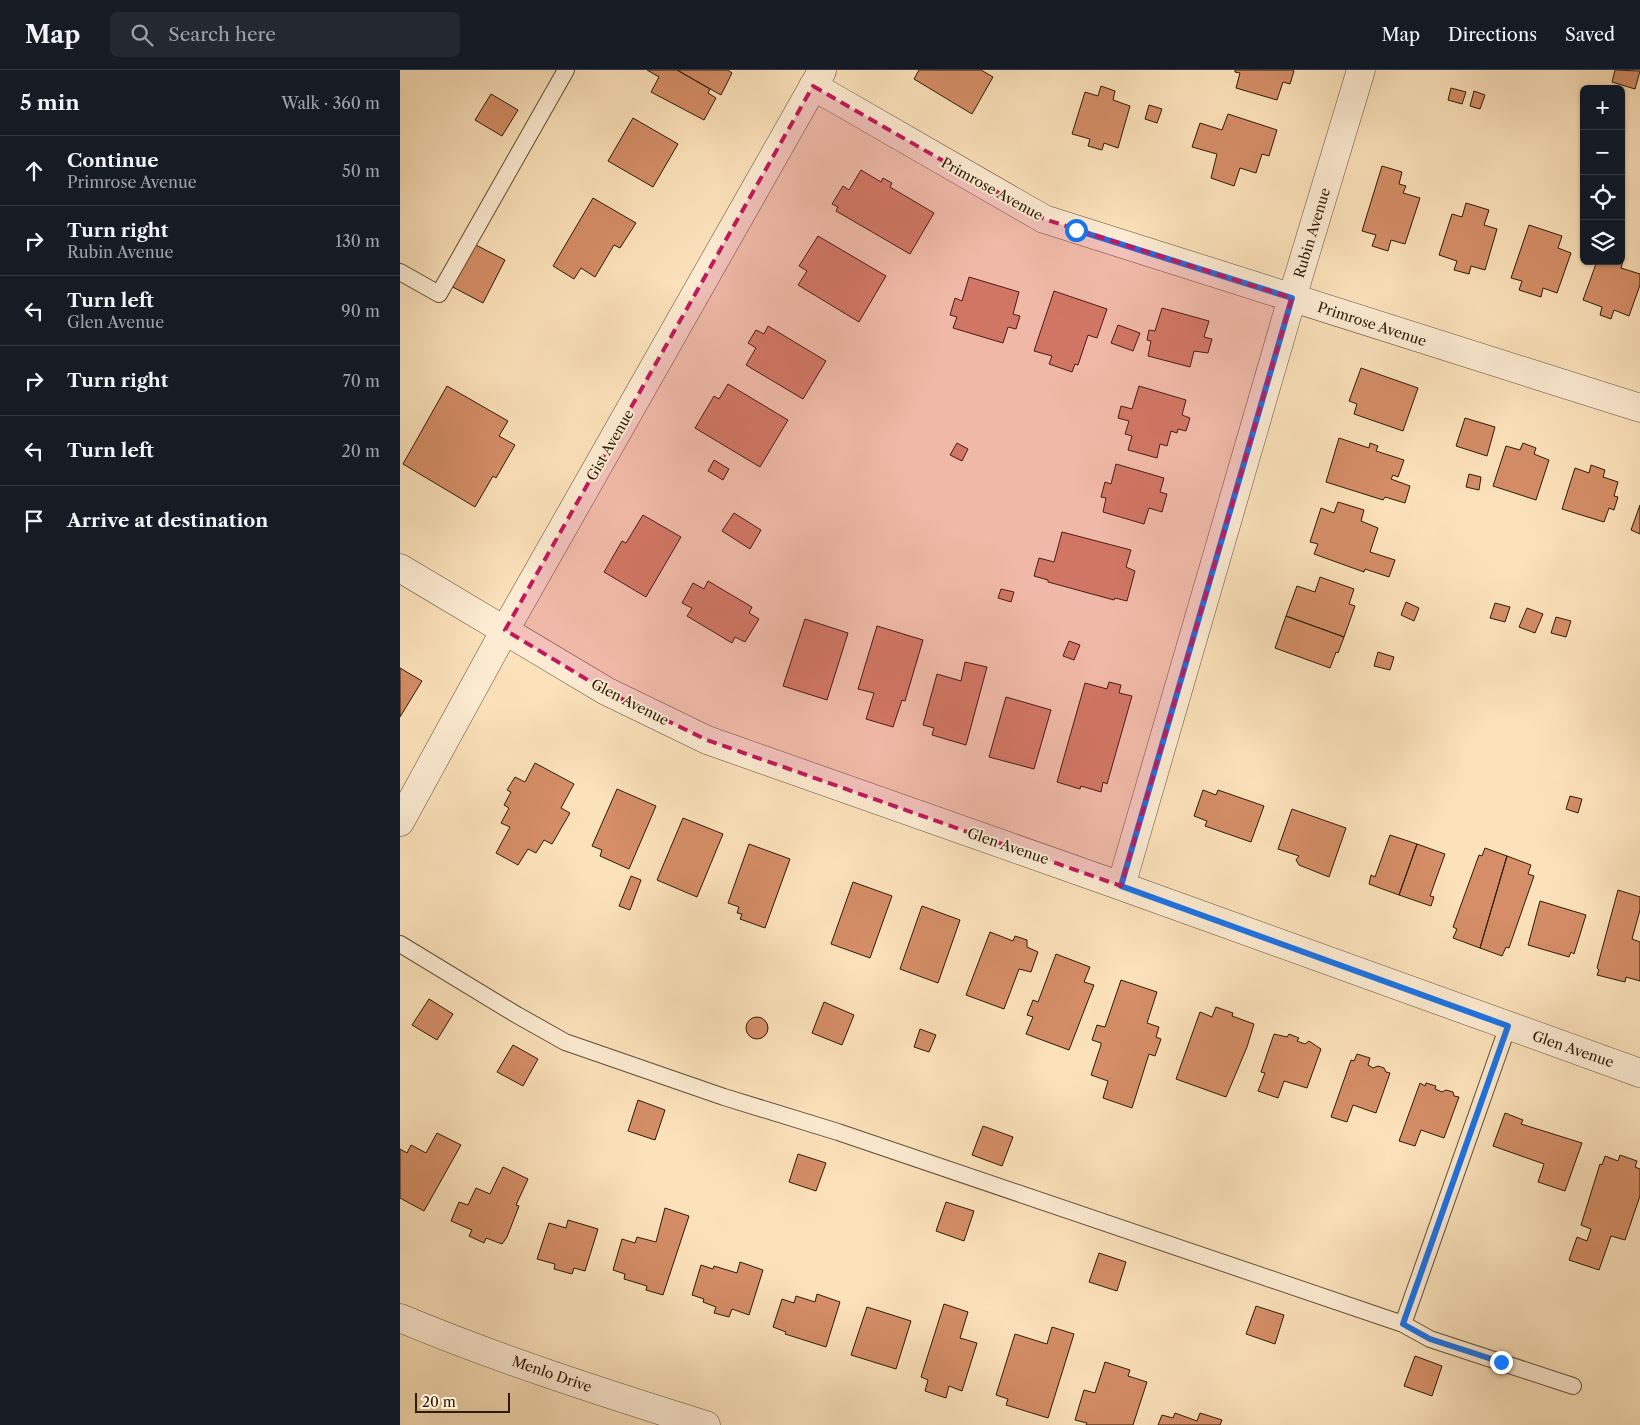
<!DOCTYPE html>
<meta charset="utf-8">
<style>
body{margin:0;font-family:"Libre Caslon Text",serif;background:#242831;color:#f1f3f6}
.controls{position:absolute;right:15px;top:15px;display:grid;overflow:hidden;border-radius:8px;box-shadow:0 1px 4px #0004}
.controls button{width:45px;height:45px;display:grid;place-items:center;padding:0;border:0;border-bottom:1px solid #363941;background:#171b24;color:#f1f3f6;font:25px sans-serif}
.scale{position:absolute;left:15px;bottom:12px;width:95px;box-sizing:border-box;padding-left:5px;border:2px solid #2c1c05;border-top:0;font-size:14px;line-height:18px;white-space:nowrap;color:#2c1c05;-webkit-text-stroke:4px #fdecd3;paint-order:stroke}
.stop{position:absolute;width:15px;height:15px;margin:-11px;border:4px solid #1a73e8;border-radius:50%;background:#fff}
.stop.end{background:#1a73e8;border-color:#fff;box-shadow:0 1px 5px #0008}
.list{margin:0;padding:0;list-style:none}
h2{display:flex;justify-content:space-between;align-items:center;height:65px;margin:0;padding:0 20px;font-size:21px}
h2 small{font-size:16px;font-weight:400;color:#9ea1a6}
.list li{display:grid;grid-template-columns:32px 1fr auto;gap:15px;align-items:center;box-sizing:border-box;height:70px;padding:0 20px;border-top:1px solid #363941}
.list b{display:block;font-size:19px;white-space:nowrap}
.list p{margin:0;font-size:16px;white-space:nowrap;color:#9ea1a6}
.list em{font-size:16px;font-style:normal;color:#9ea1a6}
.icon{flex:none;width:28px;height:28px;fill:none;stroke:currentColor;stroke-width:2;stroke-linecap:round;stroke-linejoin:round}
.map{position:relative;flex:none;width:1240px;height:1355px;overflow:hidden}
header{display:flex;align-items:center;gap:30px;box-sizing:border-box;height:70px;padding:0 25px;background:#171b24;border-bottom:1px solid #363941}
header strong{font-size:24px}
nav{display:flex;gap:28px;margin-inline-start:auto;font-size:18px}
.search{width:350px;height:45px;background:#242831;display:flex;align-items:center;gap:12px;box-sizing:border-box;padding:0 18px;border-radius:8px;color:#9ea1a6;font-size:19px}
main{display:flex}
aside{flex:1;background:#171b24}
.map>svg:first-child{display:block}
.building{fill:#d58e67;stroke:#2c1c05}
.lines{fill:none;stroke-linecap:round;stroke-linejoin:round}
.service-casing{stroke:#604e32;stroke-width:18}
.minor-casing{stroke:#604e32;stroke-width:29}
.service{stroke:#fdecd3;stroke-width:16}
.minor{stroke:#fdecd3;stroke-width:28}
.route{stroke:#1a73e8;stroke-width:6}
.marked{fill:#c2185b;fill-opacity:0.2;stroke:#c2185b;stroke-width:4;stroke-dasharray:10 6;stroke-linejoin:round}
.labels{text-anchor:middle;stroke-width:4;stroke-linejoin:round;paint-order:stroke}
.street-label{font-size:14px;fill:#2c1c05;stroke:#fdecd3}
</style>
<header>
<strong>Map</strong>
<div class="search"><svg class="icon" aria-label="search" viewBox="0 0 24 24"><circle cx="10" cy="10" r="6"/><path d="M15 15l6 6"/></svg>Search here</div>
<nav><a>Map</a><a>Directions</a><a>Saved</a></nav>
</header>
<main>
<aside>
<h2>5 min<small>Walk · 360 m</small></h2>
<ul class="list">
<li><svg class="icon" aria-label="ahead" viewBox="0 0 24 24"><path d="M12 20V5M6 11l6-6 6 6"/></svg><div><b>Continue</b><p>Primrose Avenue</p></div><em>50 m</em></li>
<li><svg class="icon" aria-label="right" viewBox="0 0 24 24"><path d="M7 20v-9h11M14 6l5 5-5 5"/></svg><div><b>Turn right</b><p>Rubin Avenue</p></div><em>130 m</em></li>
<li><svg class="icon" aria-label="left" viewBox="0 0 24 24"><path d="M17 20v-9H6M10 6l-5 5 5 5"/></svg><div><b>Turn left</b><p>Glen Avenue</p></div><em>90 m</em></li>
<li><svg class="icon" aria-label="right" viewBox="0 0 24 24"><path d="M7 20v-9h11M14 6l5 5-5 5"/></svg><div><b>Turn right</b></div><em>70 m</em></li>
<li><svg class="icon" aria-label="left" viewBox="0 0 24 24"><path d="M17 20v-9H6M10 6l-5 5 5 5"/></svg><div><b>Turn left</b></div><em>20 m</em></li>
<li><svg class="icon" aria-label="arrive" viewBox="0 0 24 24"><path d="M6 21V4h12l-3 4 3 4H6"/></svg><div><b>Arrive at destination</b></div></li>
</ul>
</aside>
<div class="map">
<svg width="1240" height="1355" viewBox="0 0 1240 1355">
<rect width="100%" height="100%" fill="#fce2bb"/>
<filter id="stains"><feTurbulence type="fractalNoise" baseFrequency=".004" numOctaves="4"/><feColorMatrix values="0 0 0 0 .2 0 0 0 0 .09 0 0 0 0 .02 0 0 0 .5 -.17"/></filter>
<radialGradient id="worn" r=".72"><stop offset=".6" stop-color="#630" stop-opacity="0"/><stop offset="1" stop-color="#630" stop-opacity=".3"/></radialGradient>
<path class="building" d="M 247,0 L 277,0 L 310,19 L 308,23 L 316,28 L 304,50 L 251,22 L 259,7 Z
M 277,0 L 328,0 L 332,3 L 321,25 Z
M 519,0 L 581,0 L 593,7 L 572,44 L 514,9 Z
M 835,0 L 892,0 L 894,1 L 890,14 L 883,12 L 877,30 L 836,18 L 840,3 L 835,2 Z
M 1215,0 L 1240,1 L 1235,19 L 1212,12 Z
M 701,16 L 715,21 L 713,30 L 730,36 L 718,78 L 704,73 L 702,80 L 688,76 L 690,69 L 672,64 L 685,22 L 698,26 Z
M 1051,18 L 1066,22 L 1062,34 L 1048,30 Z
M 1074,21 L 1085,25 L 1080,39 L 1070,36 Z
M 91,24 L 118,40 L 102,66 L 75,50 Z
M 749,35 L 762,39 L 757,53 L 745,49 Z
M 828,44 L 877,60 L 869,86 L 862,84 L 856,103 L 840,98 L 834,116 L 811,108 L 817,84 L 792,77 L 800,53 L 822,60 Z
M 233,48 L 278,74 L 253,117 L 208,91 Z
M 982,96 L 1002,102 L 999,114 L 1006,116 L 1003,123 L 1020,128 L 1005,174 L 991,170 L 988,181 L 972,176 L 976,165 L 962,161 Z
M 461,100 L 481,112 L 483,108 L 492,113 L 490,117 L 534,143 L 510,184 L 436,141 L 438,137 L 432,134 L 443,116 L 449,120 Z
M 193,128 L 236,153 L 220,178 L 214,175 L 195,207 L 181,198 L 174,209 L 153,196 Z
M 1066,133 L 1089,140 L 1084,155 L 1097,159 L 1085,200 L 1071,196 L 1069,204 L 1054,200 L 1057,191 L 1039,185 L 1052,144 L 1062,147 Z
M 1129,155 L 1162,166 L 1158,178 L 1171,183 L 1157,223 L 1143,218 L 1141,227 L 1119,220 L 1122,211 L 1111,208 Z
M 418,166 L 486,206 L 459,252 L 398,215 L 407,201 L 399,196 Z
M 70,172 L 105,190 L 83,233 L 47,214 Z
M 1221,190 L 1223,191 L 1221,198 L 1240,204 L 1240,215 L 1229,246 L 1214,240 L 1211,249 L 1200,245 L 1202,237 L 1183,230 L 1197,191 L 1208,194 L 1210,191 Z
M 569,207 L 619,222 L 613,244 L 620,246 L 616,259 L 608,257 L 603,273 L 553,258 L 557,247 L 550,245 L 555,228 L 562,231 Z
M 654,221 L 707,239 L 697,268 L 688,265 L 678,295 L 675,294 L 672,302 L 649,294 L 652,286 L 634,281 Z
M 762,238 L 809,251 L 804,267 L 812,269 L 808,283 L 794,281 L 790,297 L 748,286 L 751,271 L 747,270 L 749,260 L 755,261 Z
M 718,255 L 740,263 L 733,281 L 711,273 Z
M 368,256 L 426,291 L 403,329 L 346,295 L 356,278 L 348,273 L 356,260 L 364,264 Z
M 961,298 L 1018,318 L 1003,361 L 954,344 L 957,334 L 949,331 Z
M 328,314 L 388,350 L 360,397 L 295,358 L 314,326 L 319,329 Z
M 47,316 L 108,351 L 99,366 L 115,375 L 96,408 L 93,406 L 75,437 L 3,394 Z
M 739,316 L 786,330 L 782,345 L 790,348 L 786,361 L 778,359 L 777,363 L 771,361 L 767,376 L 760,374 L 757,388 L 728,380 L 732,366 L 725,364 L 729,351 L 718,348 L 721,336 L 732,339 Z
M 1065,348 L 1095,357 L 1087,386 L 1056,376 Z
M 939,368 L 969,378 L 970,373 L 978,376 L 976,381 L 1004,390 L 998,407 L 993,405 L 991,409 L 1010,416 L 1005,433 L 985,427 L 983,430 L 926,412 Z
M 557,373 L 568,379 L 562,391 L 550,385 Z
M 1123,373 L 1136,378 L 1134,384 L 1149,390 L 1136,430 L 1093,416 L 1106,376 L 1120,380 Z
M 314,390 L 329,399 L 323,410 L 308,401 Z
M 716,394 L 764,408 L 760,422 L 767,424 L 762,442 L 749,438 L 744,454 L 703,442 L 706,428 L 701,427 L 705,412 L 711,414 Z
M 1191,395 L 1205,400 L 1203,407 L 1218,412 L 1214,426 L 1218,427 L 1214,440 L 1209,438 L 1204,452 L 1162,439 L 1175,398 L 1189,403 Z
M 1069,404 L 1081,407 L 1079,420 L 1066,417 Z
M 938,432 L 964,440 L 961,451 L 978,458 L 970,482 L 995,490 L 989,507 L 965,499 L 964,502 L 914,484 L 918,474 L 910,472 L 921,438 L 934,443 Z
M 1240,435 L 1240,464 L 1231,460 Z
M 334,443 L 361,460 L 350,479 L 322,461 Z
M 243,445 L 281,467 L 246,527 L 204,502 L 222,471 L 226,473 Z
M 662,462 L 731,480 L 726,497 L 735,501 L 727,531 L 715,528 L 714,530 L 648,512 L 648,510 L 634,506 L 639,488 L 654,492 Z
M 920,507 L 954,519 L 949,534 L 955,536 L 944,567 L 886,546 L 897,516 L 915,522 Z
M 308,511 L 352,537 L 349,543 L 359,549 L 345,572 L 335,567 L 332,573 L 287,546 L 292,538 L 282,533 L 293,513 L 304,519 Z
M 601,519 L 614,522 L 611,532 L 598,528 Z
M 1006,532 L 1019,538 L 1014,551 L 1001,545 Z
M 1095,533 L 1110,537 L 1105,552 L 1090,548 Z
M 1127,538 L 1143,544 L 1135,563 L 1119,557 Z
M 886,546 L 944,567 L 938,583 L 936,582 L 930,598 L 875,578 Z
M 1156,547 L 1171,551 L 1166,567 L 1151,563 Z
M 405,549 L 448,563 L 427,630 L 383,616 Z
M 477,556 L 523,570 L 505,631 L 502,630 L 493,657 L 466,649 L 474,623 L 458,619 Z
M 669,571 L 680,575 L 674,590 L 663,586 Z
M 978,582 L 994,587 L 990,600 L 974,596 Z
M 565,592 L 587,597 L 566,675 L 532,665 L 534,658 L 523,655 L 537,604 L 561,611 Z
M 0,598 L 22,611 L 0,647 Z
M 709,612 L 721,615 L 719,623 L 732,626 L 707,714 L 703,712 L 701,722 L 681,716 L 680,719 L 657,712 L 685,613 L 707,619 Z
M 606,627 L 651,640 L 634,699 L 589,687 Z
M 135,693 L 174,714 L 161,738 L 170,743 L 152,774 L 144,770 L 136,783 L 128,779 L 118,795 L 96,783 L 110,757 L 101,753 L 109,738 L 104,735 L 111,722 L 107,720 L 115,707 L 125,712 Z
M 217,719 L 256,736 L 229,799 L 200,786 L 202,780 L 192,776 Z
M 803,720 L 816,725 L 818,720 L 864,736 L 851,772 L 805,756 L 807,751 L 794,746 Z
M 1170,726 L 1182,729 L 1178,743 L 1166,739 Z
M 892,739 L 946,758 L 929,807 L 899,795 L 896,790 L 899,786 L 878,779 Z
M 283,748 L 323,764 L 297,827 L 257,810 Z
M 990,765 L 1017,774 L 999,825 L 969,814 L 971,805 L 975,807 Z
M 349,774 L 390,789 L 365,858 L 340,849 L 342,844 L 337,843 L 339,837 L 328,833 Z
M 1017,774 L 1045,784 L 1030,826 L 1034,827 L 1031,836 L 999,825 Z
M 1085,778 L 1107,786 L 1080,878 L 1053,868 L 1057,859 L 1053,857 L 1079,785 L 1082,786 Z
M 1107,786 L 1131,795 L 1128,804 L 1134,806 L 1109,878 L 1106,877 L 1102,886 L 1080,878 Z
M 231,806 L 241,810 L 230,840 L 219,836 Z
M 453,812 L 492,826 L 470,888 L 431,874 Z
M 1218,820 L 1240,827 L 1240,840 L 1232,869 L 1240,872 L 1240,911 L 1226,907 L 1225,912 L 1197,905 L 1199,900 L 1197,898 Z
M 1140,831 L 1186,845 L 1174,884 L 1171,882 L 1169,887 L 1128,875 Z
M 522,836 L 560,850 L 538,913 L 500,899 Z
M 590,862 L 613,871 L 615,866 L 627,870 L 627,877 L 638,882 L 631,902 L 619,899 L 604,939 L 566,925 Z
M 656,884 L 690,897 L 684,912 L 694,915 L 669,980 L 626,964 L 633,947 L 627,945 L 633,930 L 638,932 Z
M 721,910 L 757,922 L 747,953 L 759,957 L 756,967 L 761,969 L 755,986 L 749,984 L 732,1038 L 703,1028 L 708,1011 L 691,1005 L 701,975 L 701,973 L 692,970 L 697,955 L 705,957 Z
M 29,929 L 53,944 L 37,970 L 12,955 Z
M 424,932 L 454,945 L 442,975 L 412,963 Z
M 816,937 L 833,943 L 832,946 L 854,954 L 847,977 L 826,1027 L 776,1009 L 800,942 L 812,947 Z
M346 958a11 11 0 1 1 22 0a11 11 0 1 1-22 0Z
M 520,959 L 536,965 L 529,982 L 514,977 Z
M 874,964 L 887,967 L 889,964 L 899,968 L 897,971 L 905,974 L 909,971 L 921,979 L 907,1018 L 884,1011 L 878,1028 L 858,1021 L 865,1003 L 861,1002 Z
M 113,975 L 138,989 L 123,1016 L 97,1002 Z
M 957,984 L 970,988 L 968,995 L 973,998 L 978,996 L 984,998 L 986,1002 L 990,1003 L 976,1043 L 953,1035 L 947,1052 L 931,1047 L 951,990 L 954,991 Z
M 1020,1013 L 1025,1016 L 1026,1013 L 1036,1016 L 1035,1019 L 1042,1022 L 1046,1020 L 1053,1022 L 1054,1026 L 1059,1027 L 1044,1068 L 1021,1060 L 1015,1076 L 999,1071 Z
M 238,1030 L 265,1040 L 255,1070 L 228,1061 Z
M 1105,1043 L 1123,1050 L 1121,1054 L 1182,1073 L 1165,1121 L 1138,1112 L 1144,1094 L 1093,1076 Z
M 583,1056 L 613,1067 L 602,1096 L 572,1085 Z
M 37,1063 L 61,1075 L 24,1141 L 0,1128 L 0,1079 L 7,1083 L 11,1075 L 26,1083 Z
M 398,1084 L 426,1093 L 416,1121 L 389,1112 Z
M 1220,1085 L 1237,1091 L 1235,1097 L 1240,1099 L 1240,1126 L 1225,1170 L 1211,1166 L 1199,1200 L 1169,1190 L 1177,1167 L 1187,1171 L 1191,1159 L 1181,1155 L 1200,1094 L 1202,1095 L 1205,1086 L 1218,1091 Z
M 103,1097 L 128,1109 L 116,1135 L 119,1136 L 107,1167 L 102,1174 L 86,1168 L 84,1173 L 69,1166 L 72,1160 L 51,1151 L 59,1132 L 68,1135 L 76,1118 L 90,1124 Z
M 546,1132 L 574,1141 L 564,1171 L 536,1161 Z
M 265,1138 L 289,1146 L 263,1225 L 246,1220 L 247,1216 L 224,1209 L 225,1204 L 213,1200 L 222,1169 L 235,1173 L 237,1167 L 256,1172 Z
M 168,1150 L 198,1159 L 185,1201 L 174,1198 L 172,1204 L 154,1199 L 155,1194 L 137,1189 L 149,1153 L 166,1158 Z
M 699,1183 L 726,1192 L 717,1221 L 689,1212 Z
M 340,1192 L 363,1200 L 349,1245 L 332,1239 L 329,1247 L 314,1243 L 316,1237 L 303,1232 L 304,1229 L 292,1225 L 301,1195 L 313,1199 L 314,1196 L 337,1203 Z
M 417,1224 L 440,1232 L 426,1277 L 385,1264 L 386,1262 L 373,1257 L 382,1229 L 394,1233 L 396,1226 L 415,1232 Z
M 544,1234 L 568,1242 L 560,1268 L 577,1273 L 562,1321 L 549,1316 L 546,1328 L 525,1321 L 528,1310 L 521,1307 Z
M 856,1236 L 884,1245 L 875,1274 L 846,1264 Z
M 467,1237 L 511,1251 L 496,1299 L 451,1285 Z
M 652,1257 L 674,1264 L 648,1348 L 606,1335 L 608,1329 L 596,1325 L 615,1264 L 647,1274 Z
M 1015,1286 L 1042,1296 L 1032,1326 L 1004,1316 Z
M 705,1292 L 730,1300 L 728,1306 L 747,1312 L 733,1355 L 686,1355 L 687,1353 L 675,1350 L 684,1320 L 695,1323 Z
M 775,1343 L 797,1351 L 800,1343 L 822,1350 L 820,1355 L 758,1355 L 762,1345 L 773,1348 Z"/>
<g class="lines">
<defs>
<path id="service" d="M 0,202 L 39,224 L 166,0
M 0,874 L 117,945 L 165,972 L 324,1027 L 438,1062 L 1003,1254 L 1108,956
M 1003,1254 L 1030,1269 L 1173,1316"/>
<path id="minor" d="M 413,16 L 644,149 L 1240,338
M 0,498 L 206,621 L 307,670 L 721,816 L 1240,1003
M 0,752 L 105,560 L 422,1
M 721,816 L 892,228 L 961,0
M 0,1248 C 98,1289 204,1323 306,1355"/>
</defs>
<use href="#service" class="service-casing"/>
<use href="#minor" class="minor-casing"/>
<use href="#service" class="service"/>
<use href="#minor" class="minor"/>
</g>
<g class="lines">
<path class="route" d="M 676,160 L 892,228 L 721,816 L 1108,956 L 1003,1254 L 1030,1269 L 1101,1292"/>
</g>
<path class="marked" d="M 413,16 L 644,149 L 892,228 L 721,816 L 307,670 L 206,621 L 105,560 Z"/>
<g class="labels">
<g class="street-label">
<text transform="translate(592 119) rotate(29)" y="5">Primrose Avenue</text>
<text transform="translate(912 163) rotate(-73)" y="5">Rubin Avenue</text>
<text transform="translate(972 254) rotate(18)" y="5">Primrose Avenue</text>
<text transform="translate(210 375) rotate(-60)" y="5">Gist Avenue</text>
<text transform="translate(230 632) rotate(27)" y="5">Glen Avenue</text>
<text transform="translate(608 776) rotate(19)" y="5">Glen Avenue</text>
<text transform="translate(1173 979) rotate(19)" y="5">Glen Avenue</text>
<text transform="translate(152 1304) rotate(19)" y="5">Menlo Drive</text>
</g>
</g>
<rect width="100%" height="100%" filter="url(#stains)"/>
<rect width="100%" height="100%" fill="url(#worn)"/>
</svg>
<div class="controls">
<button>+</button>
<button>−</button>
<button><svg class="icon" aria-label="locate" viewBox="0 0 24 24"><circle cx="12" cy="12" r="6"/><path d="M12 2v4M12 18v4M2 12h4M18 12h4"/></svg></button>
<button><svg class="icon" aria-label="layers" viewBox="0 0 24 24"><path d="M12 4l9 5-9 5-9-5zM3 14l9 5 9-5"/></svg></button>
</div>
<div class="scale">20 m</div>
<div class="stop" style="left:676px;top:160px"></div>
<div class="stop end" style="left:1101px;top:1292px"></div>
</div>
</main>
